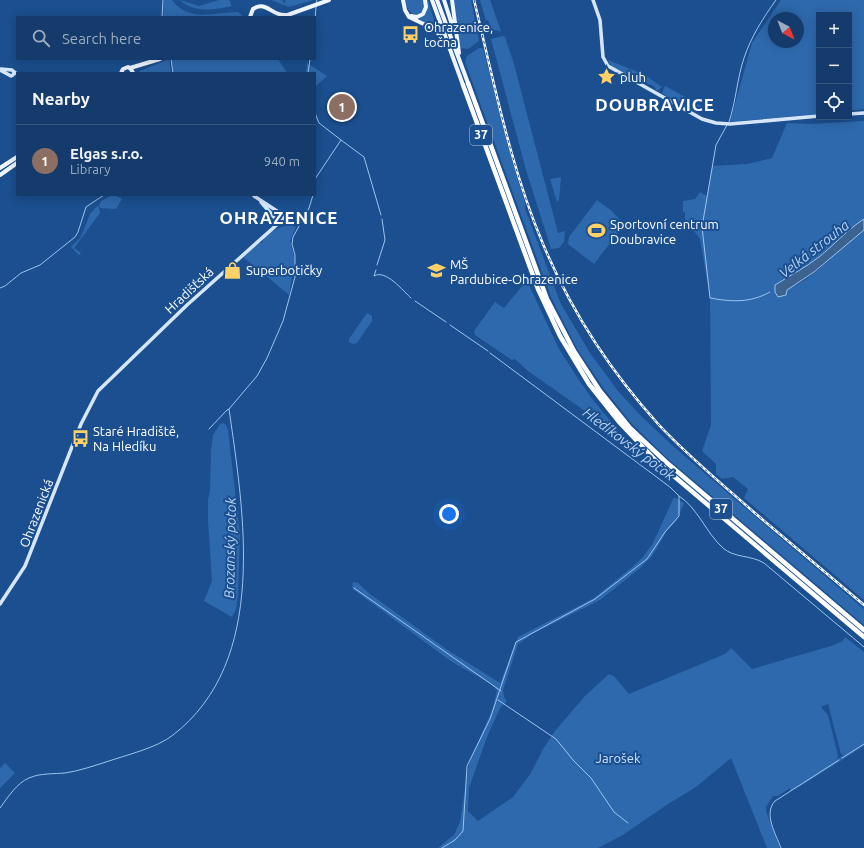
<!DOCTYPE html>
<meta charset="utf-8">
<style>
body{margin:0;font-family:Ubuntu,sans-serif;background:#1d4271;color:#f1f3f6}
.controls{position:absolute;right:12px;top:12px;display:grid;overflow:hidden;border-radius:0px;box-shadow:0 2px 10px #0003}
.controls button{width:36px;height:36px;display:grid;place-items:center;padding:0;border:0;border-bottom:1px solid #33557e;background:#143b6b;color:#f1f3f6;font:20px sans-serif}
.compass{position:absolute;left:768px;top:12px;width:36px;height:36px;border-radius:50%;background:#143b6b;box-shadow:0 2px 10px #0003;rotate:138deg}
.you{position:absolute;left:449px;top:514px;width:14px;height:14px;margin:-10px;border:3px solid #fff;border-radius:50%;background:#1a73e8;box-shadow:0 0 0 6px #1a73e833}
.badge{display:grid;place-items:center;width:26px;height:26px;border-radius:50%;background:#8bbbb9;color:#fff;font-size:13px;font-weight:700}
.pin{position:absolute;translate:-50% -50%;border:2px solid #fff;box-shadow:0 1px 4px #0006}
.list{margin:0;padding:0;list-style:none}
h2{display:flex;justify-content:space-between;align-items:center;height:52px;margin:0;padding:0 16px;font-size:17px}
h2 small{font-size:13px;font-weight:400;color:#9dadc1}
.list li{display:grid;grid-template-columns:26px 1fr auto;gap:12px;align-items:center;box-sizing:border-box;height:72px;padding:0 16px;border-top:1px solid #33557e}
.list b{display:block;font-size:15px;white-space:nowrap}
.list p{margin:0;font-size:13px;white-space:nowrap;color:#9dadc1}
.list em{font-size:13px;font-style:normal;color:#9dadc1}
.icon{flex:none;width:22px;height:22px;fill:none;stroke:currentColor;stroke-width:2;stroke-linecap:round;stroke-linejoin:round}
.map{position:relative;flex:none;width:864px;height:848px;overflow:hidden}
.search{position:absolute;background:#143b6b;box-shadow:0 2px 10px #0003;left:16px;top:16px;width:300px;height:44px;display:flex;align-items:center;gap:10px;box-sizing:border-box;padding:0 14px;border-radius:0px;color:#9dadc1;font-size:15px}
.panel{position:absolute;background:#143b6b;box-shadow:0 2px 10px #0003;left:16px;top:72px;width:300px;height:124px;border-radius:0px}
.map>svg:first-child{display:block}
.green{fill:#2e69ad;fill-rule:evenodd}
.water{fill:#3c6290;stroke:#9cc4f0}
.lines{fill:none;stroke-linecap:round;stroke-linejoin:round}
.stream{stroke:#9cc4f0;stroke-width:1}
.secondary{stroke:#d6e6fa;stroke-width:3.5}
.primary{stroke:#f0f6ff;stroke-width:4}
.highway{stroke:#fff;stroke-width:4.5}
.rail-casing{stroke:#fff;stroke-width:2.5}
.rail{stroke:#1b4f8f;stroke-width:1;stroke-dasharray:3;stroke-linecap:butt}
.labels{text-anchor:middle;stroke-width:4;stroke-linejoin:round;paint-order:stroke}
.shield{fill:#1b4f8f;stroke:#bbcadd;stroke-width:1}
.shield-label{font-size:12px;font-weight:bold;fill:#fff}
.poi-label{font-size:13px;fill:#fff;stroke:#1b4f8f;text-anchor:start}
.street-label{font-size:13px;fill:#fff;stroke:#1b4f8f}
.park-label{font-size:13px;fill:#cfe3fa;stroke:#1b4f8f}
.water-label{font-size:14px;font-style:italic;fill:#b5d3f5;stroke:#1b4f8f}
.district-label{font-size:17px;font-weight:bold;letter-spacing:1px;fill:#fff;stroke:#1b4f8f}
</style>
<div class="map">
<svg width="864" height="848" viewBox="0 0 864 848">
<rect width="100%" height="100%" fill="#1b4f8f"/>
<path class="green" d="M 164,0 L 172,0 C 189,23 214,12 238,12 L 244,17 L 163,17 Z
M 180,0 L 199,6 L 219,0 L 229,0 L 232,6 C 214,10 193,13 180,0 Z
M 271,0 L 282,0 L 284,3 L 286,2 L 285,0 L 314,0 L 289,7 Z
M 405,0 L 423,0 L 425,4 L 423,11 L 417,15 L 411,13 L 406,6 Z
M 426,0 L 428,0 L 437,30 L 418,18 L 426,12 Z
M 454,0 L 471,0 L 479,41 L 468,49 L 460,48 Z
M 480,0 L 490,0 L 501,31 L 492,30 L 488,20 L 486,21 Z
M 781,0 L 864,0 L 864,109 L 849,111 L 849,15 L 819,15 L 819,114 L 730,122 L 752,43 ZM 774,18 L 798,18 L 798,42 L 774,42 Z
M 502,36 L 505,37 L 514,64 L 558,233 L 565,231 L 564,242 L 559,248 L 551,249 L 526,170 L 491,39 Z
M 479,48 L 483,48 L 516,173 L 525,203 L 525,209 L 561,304 L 590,353 L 618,391 L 640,415 L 674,447 L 864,609 L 864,625 L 668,459 L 633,425 L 604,389 L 577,349 L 551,297 L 465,62 L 467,56 Z
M 169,59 L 171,73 L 138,73 L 140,71 Z
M 171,59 L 278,59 L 287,73 L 172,73 Z
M 608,60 L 643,74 L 662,87 L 657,91 L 654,86 C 643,81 612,74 608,60 Z
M 307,63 L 327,76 L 315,87 L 315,73 L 306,73 Z
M 665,86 L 703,107 L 703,110 L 696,113 L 663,94 L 662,93 Z
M 864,121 L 864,219 L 805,268 L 789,278 L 783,279 L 775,285 L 775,292 C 811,287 835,249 864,230 L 864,600 L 744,498 L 748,489 L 733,477 L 722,479 L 716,474 L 716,464 L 702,451 L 711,425 L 710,297 L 700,239 L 685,219 L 685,212 L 683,212 L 683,201 L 695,199 L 700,192 L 707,196 L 712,166 L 747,164 L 772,158 L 787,123 L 809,124 Z
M 561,177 L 559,200 L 557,202 L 550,179 Z
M 110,196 L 116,196 L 122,199 L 116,209 L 100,208 L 99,205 L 101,201 Z
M 597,200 L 612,211 L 624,225 L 594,264 L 568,244 L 569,237 Z
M 98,205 L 100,213 L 74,248 L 81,253 L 79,255 L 71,247 L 81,237 L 90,214 Z
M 289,225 L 296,227 L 290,241 L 295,260 L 289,295 L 243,257 L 259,243 L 262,243 C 265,233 279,227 289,225 Z
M 528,283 L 558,347 L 575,374 L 593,400 L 634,449 L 609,428 L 528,371 L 515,359 L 512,360 L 475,335 L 474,331 L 495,302 L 504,308 L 523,285 Z
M 367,313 L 372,316 L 372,321 L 357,343 L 353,344 L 349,342 L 349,339 Z
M 223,423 L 226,425 L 228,430 L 240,534 L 238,595 L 236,609 L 232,617 L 204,601 L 212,581 L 208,521 L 208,500 L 210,491 L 211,450 L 213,435 L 220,424 Z
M 674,497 L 684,503 L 677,520 L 666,532 L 653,555 L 639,569 L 600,600 L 534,633 L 518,644 L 503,690 L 504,697 L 507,701 L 500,708 L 487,737 L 469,788 L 468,811 L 478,821 L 513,797 L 531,773 L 543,749 L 555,731 L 585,696 L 609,674 L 614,676 L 629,694 L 725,654 L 731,648 L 752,669 L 831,646 L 843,641 L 845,637 L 864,652 L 864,746 L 799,787 L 790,791 L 790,788 L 778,796 L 773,796 L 766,807 L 766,811 L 780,848 L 767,848 L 731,758 L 696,787 L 665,806 L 623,835 L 598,848 L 438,848 L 454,835 L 460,822 L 469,763 L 492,710 L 497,691 L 491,684 L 452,662 L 354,590 L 352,588 L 353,582 L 358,583 L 370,594 L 446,649 L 500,683 L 518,637 L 594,598 L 631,568 L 643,557 L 653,543 ZM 828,704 L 841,754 L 844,755 L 837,759 L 838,755 L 828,715 L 821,707 Z
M 5,763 L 15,773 L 0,788 L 0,768 Z"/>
<path class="water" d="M 864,219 L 864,230 L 814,272 L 787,290 L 786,295 L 778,297 L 775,292 L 775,285 C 789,276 805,268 819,257 C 834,245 848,229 864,219 Z"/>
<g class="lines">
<path class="stream" d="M 316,4 L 317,0
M 162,17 L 163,0
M 315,20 L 316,7
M 171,59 L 173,73
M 308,73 L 310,59
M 315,113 L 319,123 L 341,140 L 315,179
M 729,122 C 736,101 737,79 744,58 C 751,37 763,18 776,0
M 727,125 L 716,145 L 702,227 L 710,298 C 732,302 750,303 770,292
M 341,140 L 364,157 L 381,215
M 377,265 L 385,240 L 382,219
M 376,270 L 374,276 C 386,269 403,291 411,298
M 0,288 L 5,286 L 21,273 L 40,265 L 75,237 L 78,232 L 86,207 L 104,195
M 415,301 L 446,322
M 450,325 L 488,351
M 209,429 L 227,410 L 229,409
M 679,496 C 698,508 706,533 723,548 C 734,558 751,555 764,563 L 864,647
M 354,588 L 501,691
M 498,700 L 556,739 L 573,760 L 591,778 L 614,812 L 628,823
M 842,758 L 864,744
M 0,808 C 8,797 17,783 29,778 C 40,773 54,774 65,773 C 79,771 93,766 106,762 C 126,755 157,748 173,735 C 269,661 244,514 229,409 L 257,376 L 267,358 L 283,321 L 295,277 L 295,255 L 292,244 L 293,237 L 309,208 L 313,195
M 442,848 L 455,840 L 463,831 L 467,766 L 490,719 L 516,642 L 595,599 L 647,559 L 665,532 L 679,516 L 679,496 L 670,487 L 490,353
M 781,848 C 776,834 763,814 775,801 L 839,760"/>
<path class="secondary" d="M 593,0 L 600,20 L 603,57 L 608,66 L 702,119 L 716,123 L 730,124 L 819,116
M 1,69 L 12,70 L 17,74
M 0,70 L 11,76 L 13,75 L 14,72
M 849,114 L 864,113
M 254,196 L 283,215 L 284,219 L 279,222 L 274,217 L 276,214 L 279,213
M 261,202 L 274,217
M 0,604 L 25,566 L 81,424 L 98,391 L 187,305 L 280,222"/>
<path class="primary" d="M 403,0 L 405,10 L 409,17 L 432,28 L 441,36 L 446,45
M 432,0 L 463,85
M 437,0 L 468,83
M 444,0 L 454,31
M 452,0 L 459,53
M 411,16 L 417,17 L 423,14 L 426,7 L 425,0
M 250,17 L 253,9 C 266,0 272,16 285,15
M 282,17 L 329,0
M 130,68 L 160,59
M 121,73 L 123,69 L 128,67 L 131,69 L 133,73
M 0,168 L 17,157
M 0,175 L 17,163"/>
<path class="highway" d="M 468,83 L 547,299 L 574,351 L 600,391 L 630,428 L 666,462 L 864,630
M 463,85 L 538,289 L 560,336 L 589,384 L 620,423 L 656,461 L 864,637"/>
<defs>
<path id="rail" d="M 474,0 C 494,82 510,166 543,244 C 571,311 611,372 659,425 C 689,457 723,485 756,514 C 792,544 828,575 864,605"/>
</defs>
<use href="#rail" class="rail-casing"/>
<use href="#rail" class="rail"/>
</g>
<defs>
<symbol id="bus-bare" viewBox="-9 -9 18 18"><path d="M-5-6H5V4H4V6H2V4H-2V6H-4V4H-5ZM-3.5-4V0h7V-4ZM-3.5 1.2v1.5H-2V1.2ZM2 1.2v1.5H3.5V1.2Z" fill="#ffd166" stroke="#1b4f8f" stroke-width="2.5" paint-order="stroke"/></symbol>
<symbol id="sight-bare" viewBox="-9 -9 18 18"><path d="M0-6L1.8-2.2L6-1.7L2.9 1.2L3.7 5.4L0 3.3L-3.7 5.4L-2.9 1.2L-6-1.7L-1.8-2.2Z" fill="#ffd166" stroke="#1b4f8f" stroke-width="2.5" paint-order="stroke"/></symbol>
<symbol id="stadium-bare" viewBox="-9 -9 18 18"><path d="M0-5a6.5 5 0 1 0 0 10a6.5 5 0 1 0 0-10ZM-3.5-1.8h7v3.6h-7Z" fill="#ffd166" stroke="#1b4f8f" stroke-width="2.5" paint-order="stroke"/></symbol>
<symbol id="shop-bare" viewBox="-9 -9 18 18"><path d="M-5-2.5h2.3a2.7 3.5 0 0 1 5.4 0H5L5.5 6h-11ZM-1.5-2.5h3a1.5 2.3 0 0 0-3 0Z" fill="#ffd166" stroke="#1b4f8f" stroke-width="2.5" paint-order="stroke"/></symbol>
<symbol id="school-bare" viewBox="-9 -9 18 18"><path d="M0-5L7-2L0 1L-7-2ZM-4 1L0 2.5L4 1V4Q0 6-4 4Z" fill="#ffd166" stroke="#1b4f8f" stroke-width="2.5" paint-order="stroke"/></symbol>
</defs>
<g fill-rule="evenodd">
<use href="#bus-bare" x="398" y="22" width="25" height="25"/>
<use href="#sight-bare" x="594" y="64" width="25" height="25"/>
<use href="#stadium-bare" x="584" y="218" width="25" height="25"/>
<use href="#shop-bare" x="220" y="258" width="25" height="25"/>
<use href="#school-bare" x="424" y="258" width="25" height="25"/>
<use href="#bus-bare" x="68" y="426" width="25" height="25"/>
</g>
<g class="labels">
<g class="shield">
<rect x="470" y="125" width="22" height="20" rx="3"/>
<rect x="710" y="499" width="22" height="20" rx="3"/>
</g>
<g class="shield-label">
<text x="481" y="139">37</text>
<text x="721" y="513">37</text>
</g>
<g class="poi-label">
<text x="424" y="32">Ohrazenice,<tspan x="424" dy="15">točna</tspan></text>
<text x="620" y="82">pluh</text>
<text x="610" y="229">Sportovní centrum<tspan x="610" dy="15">Doubravice</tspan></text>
<text x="450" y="269">MŠ<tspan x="450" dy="15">Pardubice-Ohrazenice</tspan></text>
<text x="246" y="275">Superbotičky</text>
<text x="93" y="436">Staré Hradiště,<tspan x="93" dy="15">Na Hledíku</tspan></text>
</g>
<g class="street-label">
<text transform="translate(189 290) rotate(-43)" y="5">Hradišťská</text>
<text transform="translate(36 513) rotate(-69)" y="5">Ohrazenická</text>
</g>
<g class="park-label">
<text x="618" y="763">Jarošek</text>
</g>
<g class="water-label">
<text transform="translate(814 249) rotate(-38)" y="5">Velká strouha</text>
<text transform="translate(629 444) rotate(37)" y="5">Hledíkovský potok</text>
<text transform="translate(230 548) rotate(-89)" y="5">Brozanský potok</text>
</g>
<g class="district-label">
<text x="655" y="111">DOUBRAVICE</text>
<text x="279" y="224">OHRAZENICE</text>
</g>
</g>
</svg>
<div class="controls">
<button>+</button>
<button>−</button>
<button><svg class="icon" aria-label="locate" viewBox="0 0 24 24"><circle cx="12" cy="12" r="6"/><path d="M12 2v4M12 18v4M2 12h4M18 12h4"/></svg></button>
</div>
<svg class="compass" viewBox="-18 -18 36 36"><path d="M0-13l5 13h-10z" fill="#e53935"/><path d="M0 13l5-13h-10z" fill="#9dadc1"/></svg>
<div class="you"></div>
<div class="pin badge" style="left:342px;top:107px;background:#8d6e63">1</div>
<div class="search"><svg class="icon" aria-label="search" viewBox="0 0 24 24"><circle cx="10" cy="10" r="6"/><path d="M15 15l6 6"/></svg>Search here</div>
<section class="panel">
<h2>Nearby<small></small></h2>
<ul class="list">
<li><span class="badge" style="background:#8d6e63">1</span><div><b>Elgas s.r.o.</b><p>Library</p></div><em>940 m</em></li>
</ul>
</section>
</div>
